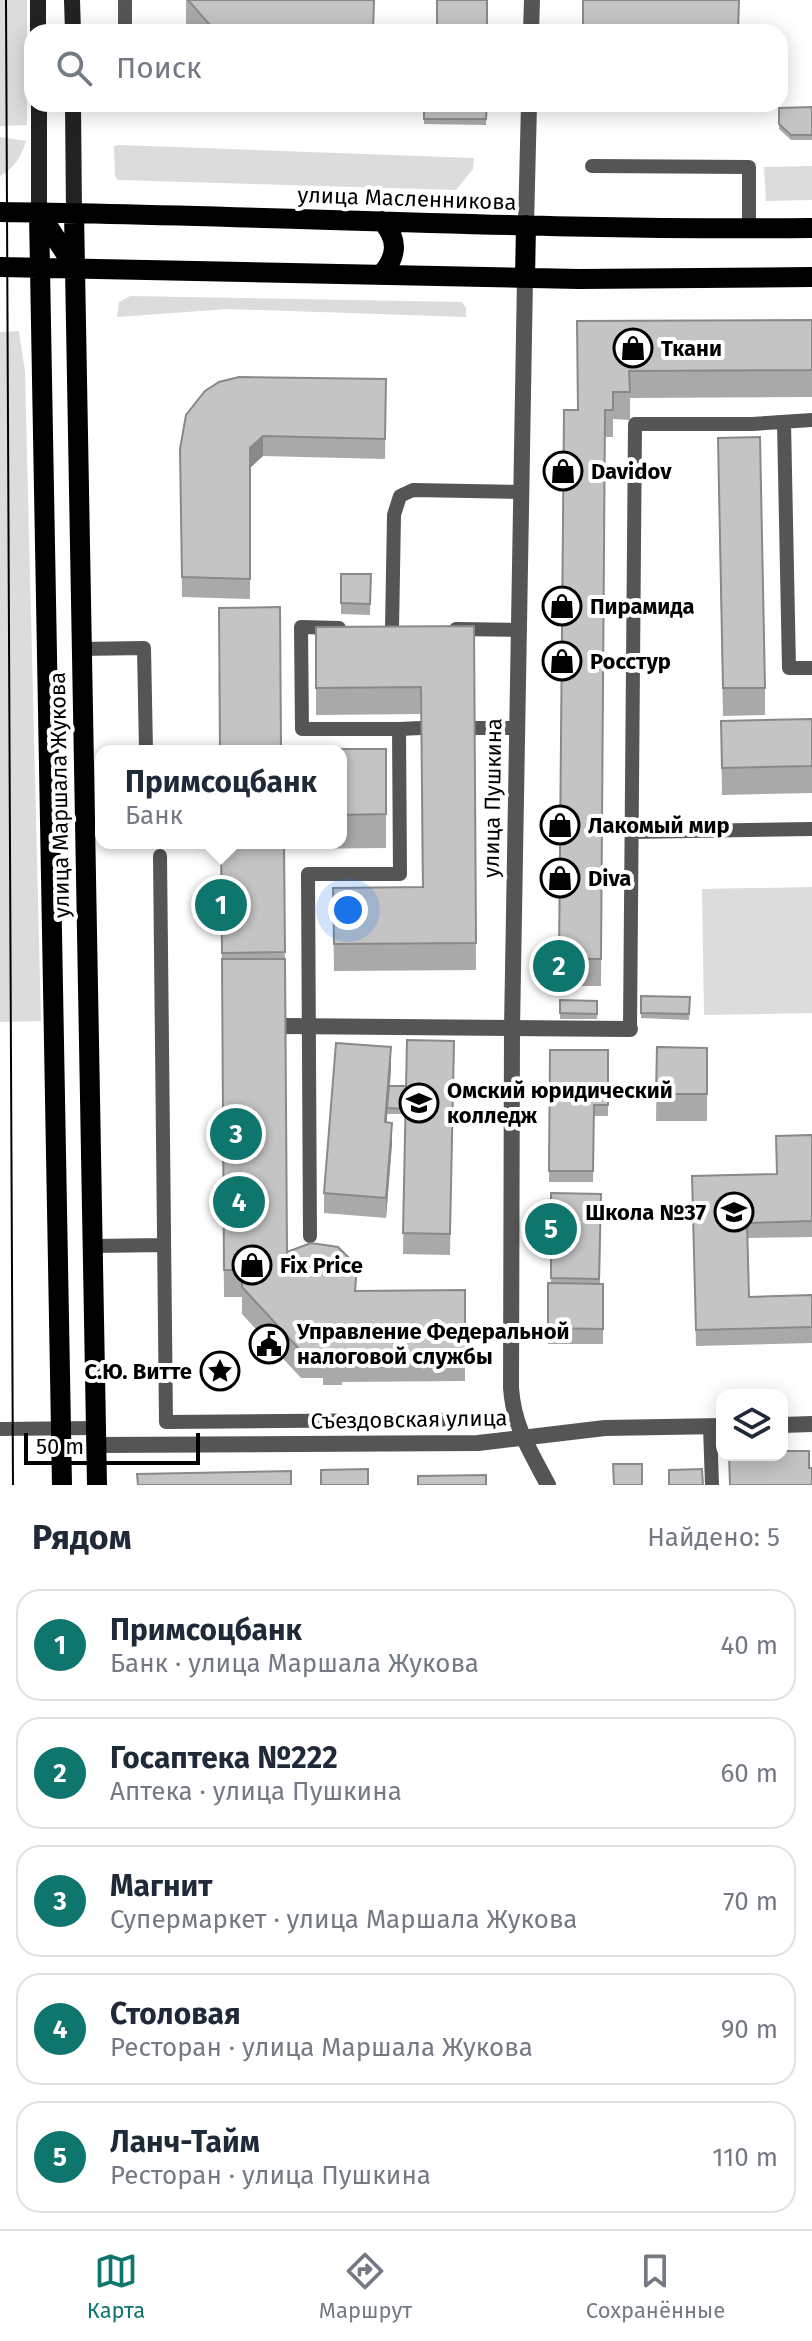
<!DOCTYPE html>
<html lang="ru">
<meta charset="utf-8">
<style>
body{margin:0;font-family:"Fira Sans",sans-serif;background:#f2f2f3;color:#1f2937}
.controls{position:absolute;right:24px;bottom:24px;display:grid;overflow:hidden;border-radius:16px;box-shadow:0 4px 20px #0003}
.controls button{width:72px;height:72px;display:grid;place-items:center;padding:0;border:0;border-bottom:2px solid #e0e1e3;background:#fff;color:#1f2937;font:40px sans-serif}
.scale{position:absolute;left:24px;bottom:20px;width:176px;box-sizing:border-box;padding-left:8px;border:4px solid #000;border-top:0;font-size:22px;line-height:28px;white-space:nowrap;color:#000;-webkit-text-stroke:6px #fff;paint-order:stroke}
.you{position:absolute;left:348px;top:910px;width:28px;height:28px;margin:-20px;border:6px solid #fff;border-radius:50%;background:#1a73e8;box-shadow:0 0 0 12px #1a73e833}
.badge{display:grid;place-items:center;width:52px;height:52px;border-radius:50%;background:#0f766e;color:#fff;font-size:26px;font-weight:700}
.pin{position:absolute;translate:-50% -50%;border:4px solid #fff;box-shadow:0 2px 8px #0006}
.popup{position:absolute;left:95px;top:745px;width:252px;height:104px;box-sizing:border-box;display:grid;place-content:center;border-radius:16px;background:#fff;filter:drop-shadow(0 2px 6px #0005);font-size:26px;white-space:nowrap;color:#747a83}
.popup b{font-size:30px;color:#1f2937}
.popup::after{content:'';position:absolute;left:50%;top:100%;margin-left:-16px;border:16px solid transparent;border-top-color:#fff}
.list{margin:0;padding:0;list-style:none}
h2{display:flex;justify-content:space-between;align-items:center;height:104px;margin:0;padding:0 32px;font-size:34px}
h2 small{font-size:26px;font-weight:400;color:#747a83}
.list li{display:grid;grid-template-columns:52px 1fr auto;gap:24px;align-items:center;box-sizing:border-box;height:112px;margin:0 16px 16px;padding:0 16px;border:2px solid #e0e1e3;border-radius:24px}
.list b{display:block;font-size:30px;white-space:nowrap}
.list p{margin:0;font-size:26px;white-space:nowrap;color:#747a83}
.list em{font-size:26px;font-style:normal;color:#747a83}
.icon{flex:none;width:44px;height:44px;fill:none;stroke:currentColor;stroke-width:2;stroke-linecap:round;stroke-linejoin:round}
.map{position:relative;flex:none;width:812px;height:1485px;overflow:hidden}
.search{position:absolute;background:#fff;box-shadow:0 4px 20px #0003;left:24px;right:24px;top:24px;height:88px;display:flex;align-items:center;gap:20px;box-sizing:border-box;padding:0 28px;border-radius:24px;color:#747a83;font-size:30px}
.sheet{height:744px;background:#fff}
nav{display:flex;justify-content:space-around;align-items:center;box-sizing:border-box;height:112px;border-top:2px solid #e0e1e3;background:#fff;font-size:22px;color:#747a83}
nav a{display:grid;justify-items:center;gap:4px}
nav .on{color:#0f766e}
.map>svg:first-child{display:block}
.green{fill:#dcdcdc}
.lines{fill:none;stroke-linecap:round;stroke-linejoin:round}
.service{stroke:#555;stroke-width:14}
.minor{stroke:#555;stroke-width:16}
.tertiary{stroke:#555;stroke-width:16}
.secondary{stroke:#222;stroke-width:16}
.primary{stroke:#000;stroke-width:20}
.tram{stroke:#000;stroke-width:2}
.wall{fill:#a9a9a9}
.shaded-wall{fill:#898989}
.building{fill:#c4c4c4;stroke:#898989;stroke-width:2}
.labels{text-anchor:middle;stroke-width:8;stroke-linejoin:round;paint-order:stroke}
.street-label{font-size:22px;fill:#000;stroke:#fff}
.poi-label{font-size:22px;font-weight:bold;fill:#000;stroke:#fff;text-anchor:start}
</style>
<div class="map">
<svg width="812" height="1485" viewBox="0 0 812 1485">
<rect width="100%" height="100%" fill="#fff"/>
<path class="green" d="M 0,0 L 27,0 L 27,125 L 0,126 Z
M 0,137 L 26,141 C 22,155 14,169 0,176 Z
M 119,145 L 474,158 L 473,169 L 456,190 L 118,180 L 115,176 L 114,146 Z
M 812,166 L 812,200 L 766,201 L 764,167 Z
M 130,296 L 462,302 L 466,308 L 466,317 L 228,309 L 117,317 L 119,302 Z
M 19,331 L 25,372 L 41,1021 L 0,1022 L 0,332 Z
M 812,887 L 812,1013 L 704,1015 L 702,889 Z"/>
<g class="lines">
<path class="service" d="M 125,0 L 125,32
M 592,166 L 749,167 L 749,228
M 784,422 L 789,668 L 812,668
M 392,629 L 394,515 L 400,496 L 413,490 L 522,492
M 456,629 L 520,630
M 80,649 L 144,648 L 146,751
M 474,728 L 516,728
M 399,729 L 421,728
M 631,832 L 812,829
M 160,856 L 166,1422 L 515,1419
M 630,1029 L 635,424 L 752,424 L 812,420
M 310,1236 L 308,874 L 400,874 L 399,729 L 302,729 L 301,627 L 339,628
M 92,1246 L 164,1245
M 710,1426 L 712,1485
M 0,1429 L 95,1428"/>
<path class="minor" d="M 284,1026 L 630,1029
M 782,1425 L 812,1424
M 96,1445 L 478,1443 L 605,1428 L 722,1426"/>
<path class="tertiary" d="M 531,32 L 532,0
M 526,225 L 529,104
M 525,278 L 512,1029 L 511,1388 C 514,1428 530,1450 548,1485"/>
<path class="secondary" d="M 38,0 L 38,32
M 72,0 L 73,32
M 39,104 L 39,213
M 73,104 L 74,213"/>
<path class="primary" d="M 0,212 C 271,215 541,231 812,228
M 39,213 L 62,1485
M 74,213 L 97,1485
M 40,214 L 75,268
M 0,267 L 579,279 L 812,277
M 381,275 C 397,257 399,240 382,221
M 525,278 L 526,225"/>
<path class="tram" d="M 6,0 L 13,1485"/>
</g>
<path class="wall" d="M 186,0 L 374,0 L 374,32 L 186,32 Z
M 424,104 L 487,104 L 486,125 L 424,124 Z
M 583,104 L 738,104 L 738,106 Z
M 812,107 L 812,140 L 791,140 L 779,129 L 779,108 Z
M 812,320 L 812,397 L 630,398 L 630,420 L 613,419 L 613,437 L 605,437 L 601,986 L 559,986 L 564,410 L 578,410 L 577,321 Z
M 386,379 L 385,459 L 263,456 L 250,468 L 250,599 L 182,597 L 180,449 Z
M 718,465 L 765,688 L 765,715 L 723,716 Z
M 341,574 L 371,574 L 370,615 L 341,614 Z
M 474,626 L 476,970 L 334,971 L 333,888 L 422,887 L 421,714 L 316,715 L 316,627 Z
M 812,719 L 812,793 L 722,795 L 721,721 Z
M 281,749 L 386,749 L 386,848 L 284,849 L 287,1252 L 357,1291 L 465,1290 L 465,1381 L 342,1382 L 342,1385 L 323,1385 L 323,1378 L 301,1378 L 242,1314 L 242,1297 L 224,1297 L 221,843 L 341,843 L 341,751 Z
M 641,996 L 690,997 L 689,1020 L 641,1018 Z
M 560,1000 L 597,1001 L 597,1019 L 560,1019 Z
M 454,1041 L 450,1255 L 403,1254 L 405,1114 L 387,1114 L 387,1122 L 392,1143 L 386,1218 L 324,1213 L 324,1193 L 391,1068 L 390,1086 L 406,1086 Z
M 657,1047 L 707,1048 L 707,1121 L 656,1121 Z
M 550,1050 L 608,1050 L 608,1116 L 594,1116 L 593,1182 L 549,1182 Z
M 812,1135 L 812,1237 L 747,1238 L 749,1297 L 812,1295 L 812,1343 L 696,1346 L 692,1176 L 777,1174 Z
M 551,1193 L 601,1194 L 600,1284 L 603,1284 L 603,1344 L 548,1344 L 548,1283 L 551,1283 Z"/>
<path class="shaded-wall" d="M 263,436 L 263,456 L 250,468 L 250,599 L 250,448 Z
M 391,1047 L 391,1068 L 385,1142 L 385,1122 Z
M 392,1123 L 392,1143 L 386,1218 L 386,1198 Z"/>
<path class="building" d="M 188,0 L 374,0 L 373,32 L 216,32 Z
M 437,0 L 487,0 L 487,32 L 437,32 Z
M 583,0 L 739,0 L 738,32 L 583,32 Z
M 424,104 L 487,104 L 486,119 L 424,119 Z
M 812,107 L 812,135 L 791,135 L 779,124 L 779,108 Z
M 812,320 L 812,370 L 629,371 L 630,392 L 613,392 L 613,410 L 605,410 L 601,959 L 559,959 L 564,410 L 578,410 L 577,321 Z
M 239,377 L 386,379 L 385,439 L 263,436 L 250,448 L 250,579 L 182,577 L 180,449 L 186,415 L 205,391 L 219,382 Z
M 760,437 L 765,688 L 723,688 L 718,438 Z
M 341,574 L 371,574 L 370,604 L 341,603 Z
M 280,607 L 281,749 L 386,749 L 386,814 L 341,815 L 341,751 L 220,751 L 219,608 Z
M 474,626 L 476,943 L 334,944 L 333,888 L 423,887 L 421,687 L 316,688 L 316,627 Z
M 812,719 L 812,766 L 722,768 L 721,721 Z
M 221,843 L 284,843 L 285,952 L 222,953 Z
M 222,959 L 285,959 L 287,1252 L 311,1243 L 338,1247 L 357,1266 L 355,1291 L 465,1290 L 465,1354 L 342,1355 L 342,1358 L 323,1358 L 323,1351 L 301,1351 L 242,1287 L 242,1270 L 224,1270 Z
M 641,996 L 690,997 L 689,1014 L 641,1013 Z
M 560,1000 L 597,1001 L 597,1014 L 560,1013 Z
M 407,1040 L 454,1041 L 450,1234 L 403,1233 Z
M 336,1043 L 391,1047 L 385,1122 L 392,1123 L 386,1198 L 324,1193 Z
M 657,1047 L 707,1048 L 707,1094 L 656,1094 Z
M 550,1050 L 608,1050 L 608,1105 L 594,1105 L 593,1171 L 549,1171 Z
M 389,1086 L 406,1086 L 405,1109 L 387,1108 Z
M 812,1135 L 812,1221 L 747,1223 L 749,1297 L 812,1295 L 812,1327 L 696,1330 L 692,1176 L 777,1174 L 776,1136 Z
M 551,1193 L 601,1194 L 599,1279 L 551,1278 Z
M 548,1283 L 603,1284 L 603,1329 L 548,1328 Z
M 782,1451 L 809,1451 L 809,1468 L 812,1468 L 812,1485 L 730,1485 L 729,1455 L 782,1455 Z
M 613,1464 L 642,1464 L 642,1485 L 614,1485 Z
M 368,1469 L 368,1485 L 321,1485 L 321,1470 Z
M 702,1469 L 703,1485 L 669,1485 L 669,1470 Z
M 291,1471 L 291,1485 L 138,1485 L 137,1474 Z
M 486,1475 L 486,1485 L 418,1485 L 418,1476 Z"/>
<defs>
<symbol id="shop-ring" viewBox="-11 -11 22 22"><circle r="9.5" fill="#fff" stroke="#000" stroke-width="1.5"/><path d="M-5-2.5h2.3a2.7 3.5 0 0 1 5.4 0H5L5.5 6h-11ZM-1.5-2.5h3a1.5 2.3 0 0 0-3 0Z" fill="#000"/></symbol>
<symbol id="university-ring" viewBox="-11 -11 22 22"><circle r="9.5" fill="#fff" stroke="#000" stroke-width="1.5"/><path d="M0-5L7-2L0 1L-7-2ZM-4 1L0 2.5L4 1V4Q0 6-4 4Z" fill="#000"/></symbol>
<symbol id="school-ring" viewBox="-11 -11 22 22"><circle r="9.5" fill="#fff" stroke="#000" stroke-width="1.5"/><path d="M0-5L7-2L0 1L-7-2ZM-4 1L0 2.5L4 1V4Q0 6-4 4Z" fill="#000"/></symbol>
<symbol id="civic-ring" viewBox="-11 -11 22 22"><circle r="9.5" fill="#fff" stroke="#000" stroke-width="1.5"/><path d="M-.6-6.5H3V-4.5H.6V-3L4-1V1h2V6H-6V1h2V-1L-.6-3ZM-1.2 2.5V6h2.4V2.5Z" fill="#000"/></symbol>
<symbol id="sight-ring" viewBox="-11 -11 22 22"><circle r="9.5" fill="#fff" stroke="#000" stroke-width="1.5"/><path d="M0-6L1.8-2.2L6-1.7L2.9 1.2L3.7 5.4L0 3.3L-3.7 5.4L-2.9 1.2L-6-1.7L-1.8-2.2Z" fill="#000"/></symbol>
</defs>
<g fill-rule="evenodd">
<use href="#shop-ring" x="611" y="326" width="44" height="44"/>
<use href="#shop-ring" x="541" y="449" width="44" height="44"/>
<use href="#shop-ring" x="540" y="584" width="44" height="44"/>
<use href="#shop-ring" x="540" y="639" width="44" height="44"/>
<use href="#shop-ring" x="538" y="803" width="44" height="44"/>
<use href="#shop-ring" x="538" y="856" width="44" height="44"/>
<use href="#university-ring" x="397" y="1081" width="44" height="44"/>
<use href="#school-ring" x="712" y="1190" width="44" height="44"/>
<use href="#shop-ring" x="230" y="1243" width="44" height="44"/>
<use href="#civic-ring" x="247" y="1322" width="44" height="44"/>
<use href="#sight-ring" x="198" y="1349" width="44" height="44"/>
</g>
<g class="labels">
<g class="street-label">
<text transform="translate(407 198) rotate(2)" y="8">улица Масленникова</text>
<text transform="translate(59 795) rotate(-91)" y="8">улица Маршала Жукова</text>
<text transform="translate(492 798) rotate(-89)" y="8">улица Пушкина</text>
<text transform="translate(409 1419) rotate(-1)" y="8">Съездовская улица</text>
</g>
<g class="poi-label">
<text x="661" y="356">Ткани</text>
<text x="591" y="479">Davidov</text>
<text x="590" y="614">Пирамида</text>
<text x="590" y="669">Росстур</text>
<text x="588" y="833">Лакомый мир</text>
<text x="588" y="886">Diva</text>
<text x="447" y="1098">Омский юридический<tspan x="447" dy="25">колледж</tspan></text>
<text x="706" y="1220" text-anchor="end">Школа №37</text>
<text x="280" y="1273">Fix Price</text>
<text x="297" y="1339">Управление Федеральной<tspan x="297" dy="25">налоговой службы</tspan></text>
<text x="192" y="1379" text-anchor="end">С.Ю. Витте</text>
</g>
</g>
</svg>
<div class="controls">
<button><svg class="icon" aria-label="layers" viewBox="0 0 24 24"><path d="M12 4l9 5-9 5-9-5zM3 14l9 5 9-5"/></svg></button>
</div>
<div class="scale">50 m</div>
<div class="you"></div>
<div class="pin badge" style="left:221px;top:905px">1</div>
<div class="popup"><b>Примсоцбанк</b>Банк</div>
<div class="pin badge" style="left:559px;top:966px">2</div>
<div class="pin badge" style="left:236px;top:1134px">3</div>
<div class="pin badge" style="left:239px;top:1202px">4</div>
<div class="pin badge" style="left:551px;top:1229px">5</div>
<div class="search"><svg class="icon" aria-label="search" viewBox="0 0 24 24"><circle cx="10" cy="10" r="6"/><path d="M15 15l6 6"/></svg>Поиск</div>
</div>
<section class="sheet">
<h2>Рядом<small>Найдено: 5</small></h2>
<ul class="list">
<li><span class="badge">1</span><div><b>Примсоцбанк</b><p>Банк · улица Маршала Жукова</p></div><em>40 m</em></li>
<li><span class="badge">2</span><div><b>Госаптека №222</b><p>Аптека · улица Пушкина</p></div><em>60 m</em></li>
<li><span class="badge">3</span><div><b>Магнит</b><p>Супермаркет · улица Маршала Жукова</p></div><em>70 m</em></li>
<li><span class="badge">4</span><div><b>Столовая</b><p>Ресторан · улица Маршала Жукова</p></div><em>90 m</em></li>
<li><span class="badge">5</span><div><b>Ланч-Тайм</b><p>Ресторан · улица Пушкина</p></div><em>110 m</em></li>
</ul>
</section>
<nav>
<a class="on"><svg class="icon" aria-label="map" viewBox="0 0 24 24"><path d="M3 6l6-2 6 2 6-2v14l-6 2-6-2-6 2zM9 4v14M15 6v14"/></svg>Карта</a>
<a><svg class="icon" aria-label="directions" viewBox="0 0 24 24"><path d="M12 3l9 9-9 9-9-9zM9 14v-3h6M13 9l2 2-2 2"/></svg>Маршрут</a>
<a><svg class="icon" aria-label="saved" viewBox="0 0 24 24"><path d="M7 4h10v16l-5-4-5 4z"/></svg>Сохранённые</a>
</nav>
